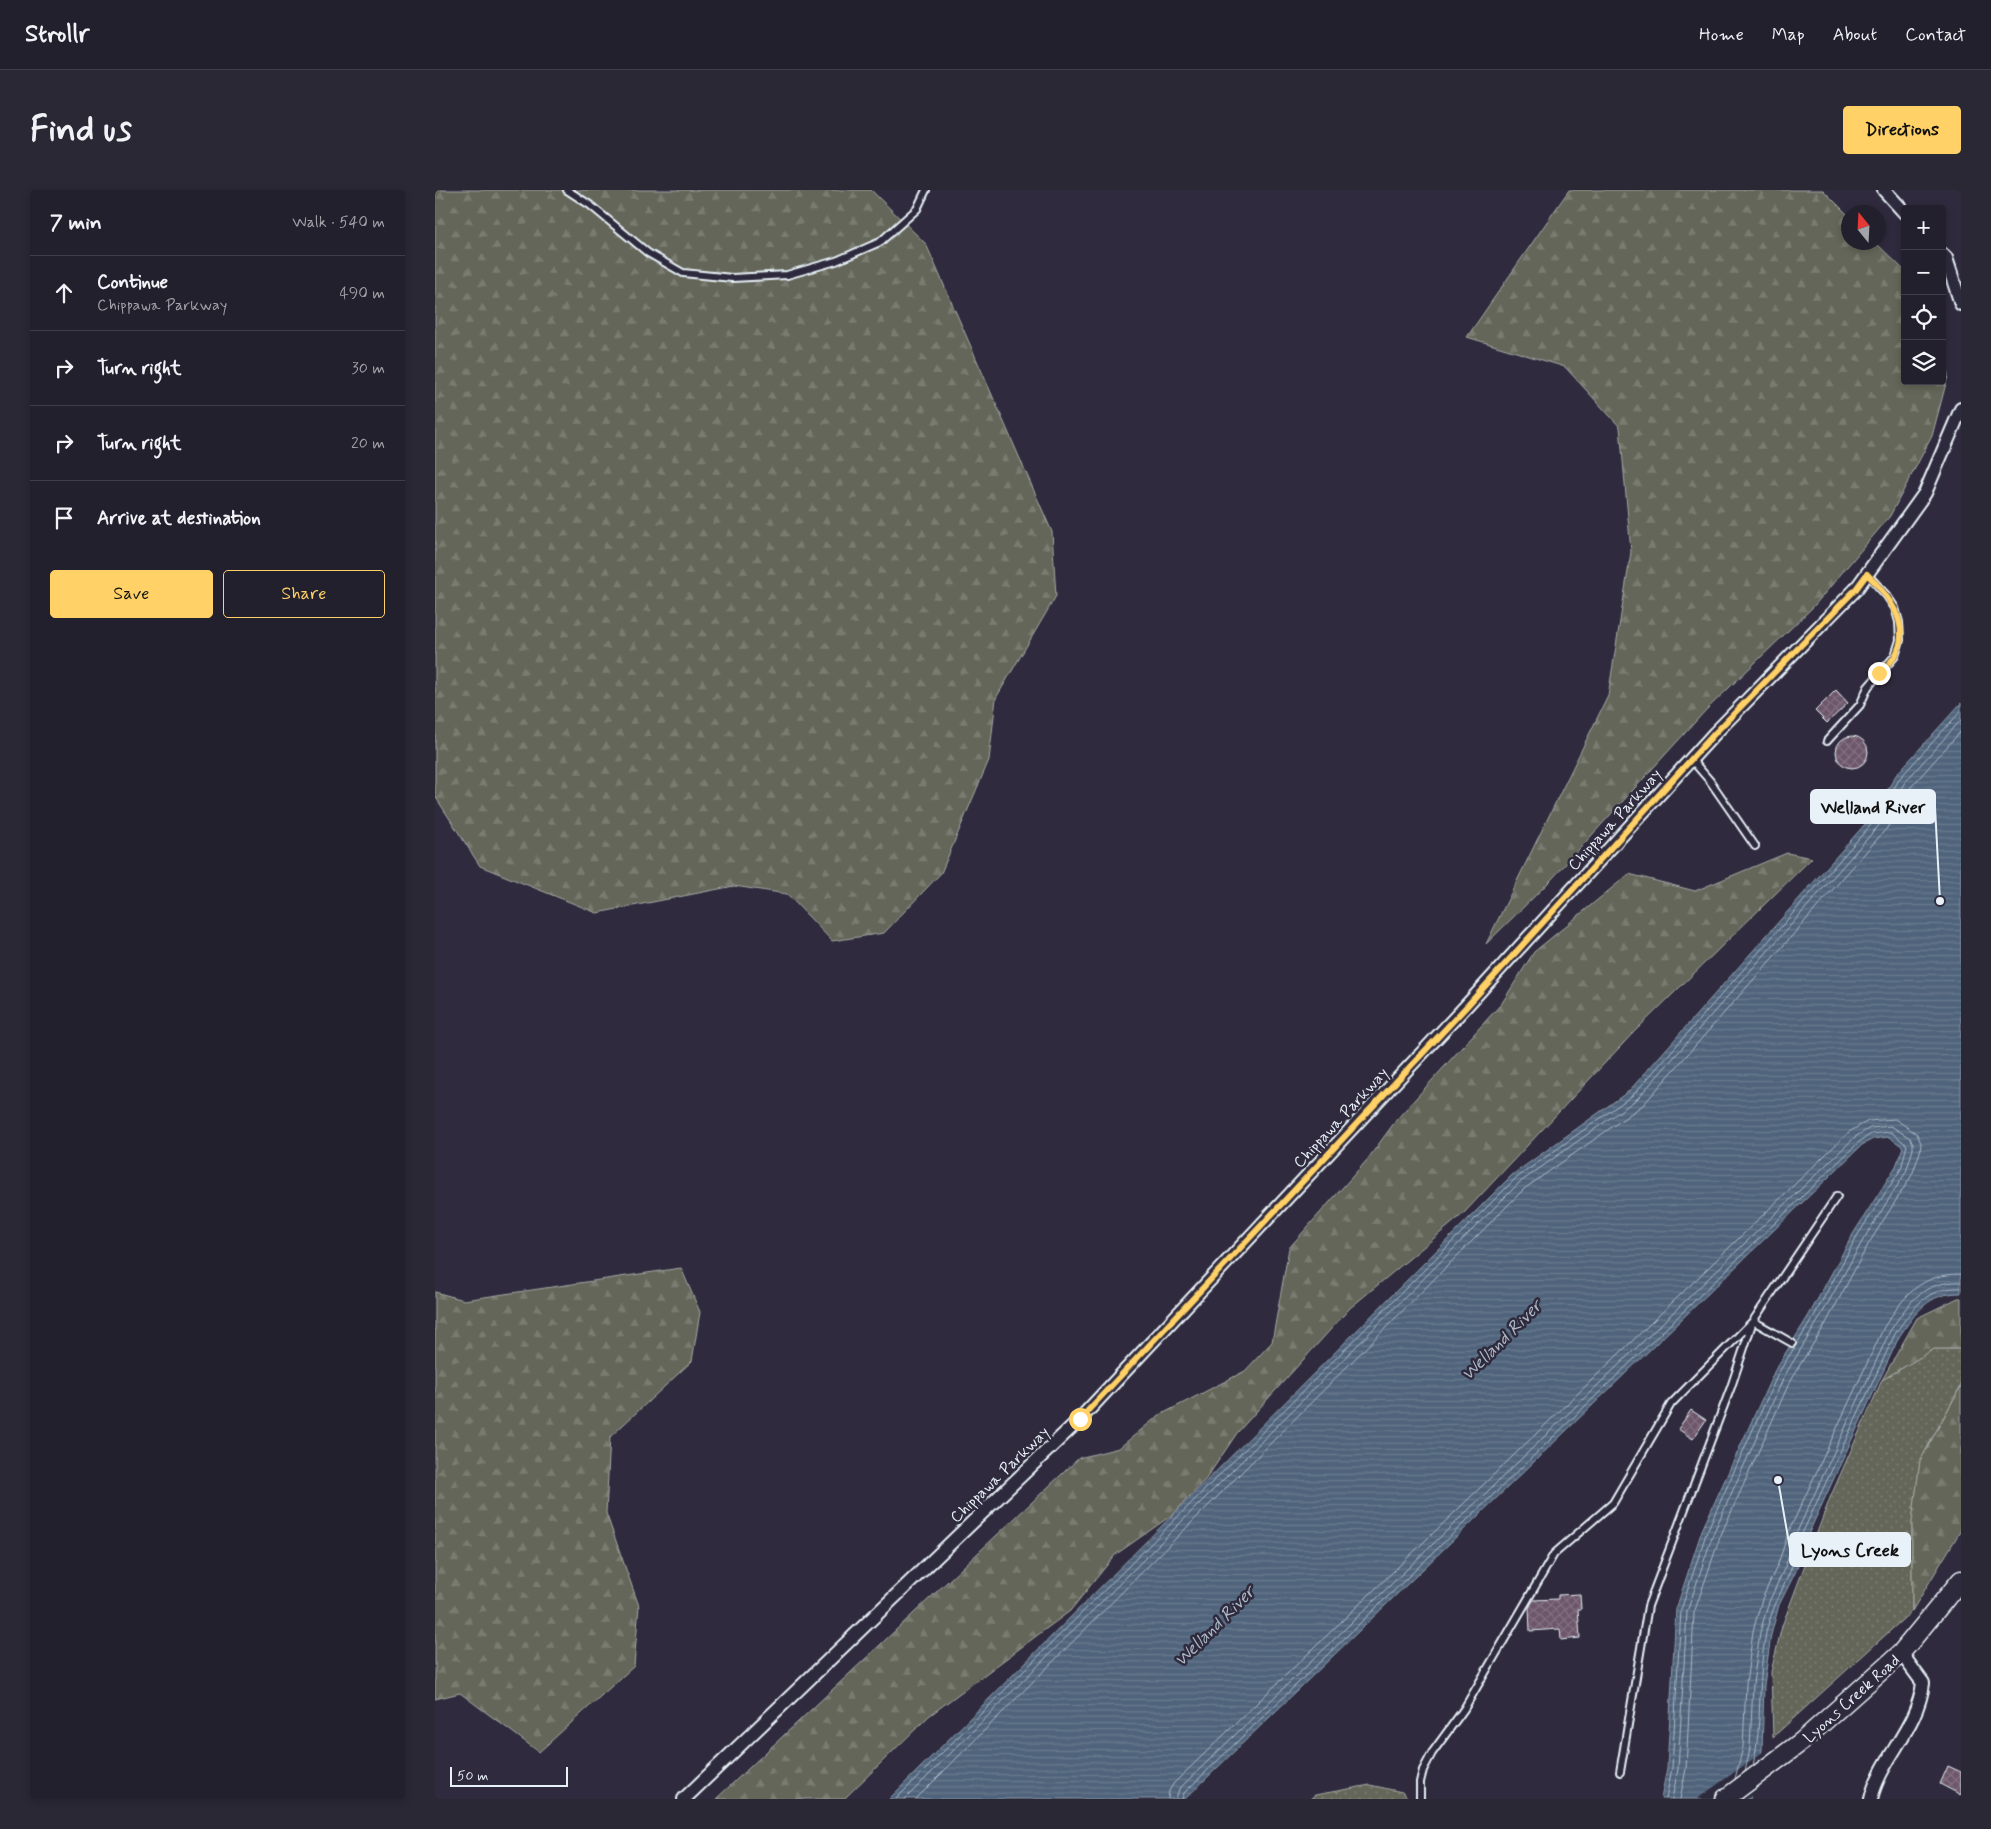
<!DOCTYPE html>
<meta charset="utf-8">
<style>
body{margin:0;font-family:Mynerve,sans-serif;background:#2b2836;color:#f1f3f6}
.controls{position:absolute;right:15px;top:15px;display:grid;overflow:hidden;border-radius:5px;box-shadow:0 2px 8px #0003}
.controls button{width:45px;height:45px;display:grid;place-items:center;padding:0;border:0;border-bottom:1px solid #403e4a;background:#23202e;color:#f1f3f6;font:25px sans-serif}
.compass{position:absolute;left:1406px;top:15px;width:45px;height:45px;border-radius:50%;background:#23202e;box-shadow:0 2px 8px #0003;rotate:342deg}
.scale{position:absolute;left:15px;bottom:12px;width:118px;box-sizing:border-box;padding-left:5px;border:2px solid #e8f1f8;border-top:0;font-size:14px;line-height:18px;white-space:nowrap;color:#e8f1f8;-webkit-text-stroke:4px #2f2a3d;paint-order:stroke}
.stop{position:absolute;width:15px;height:15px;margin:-11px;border:4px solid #ffd166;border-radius:50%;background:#fff}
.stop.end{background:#ffd166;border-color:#fff;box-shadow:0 1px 5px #0008}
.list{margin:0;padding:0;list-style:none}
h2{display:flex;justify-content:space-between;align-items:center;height:65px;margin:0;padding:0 20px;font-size:21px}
h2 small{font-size:16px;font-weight:400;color:#a3a3aa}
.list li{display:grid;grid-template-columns:32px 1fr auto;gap:15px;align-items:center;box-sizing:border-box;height:75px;padding:0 20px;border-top:1px solid #403e4a}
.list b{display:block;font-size:19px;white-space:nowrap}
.list p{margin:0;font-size:16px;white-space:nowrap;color:#a3a3aa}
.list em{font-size:16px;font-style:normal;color:#a3a3aa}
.actions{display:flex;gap:10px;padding:15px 20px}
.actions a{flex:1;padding:11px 0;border:1px solid #ffd166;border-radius:5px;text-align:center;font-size:18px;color:#ffd166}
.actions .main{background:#ffd166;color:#111}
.icon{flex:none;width:28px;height:28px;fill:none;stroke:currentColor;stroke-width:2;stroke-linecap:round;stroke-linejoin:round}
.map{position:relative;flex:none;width:1526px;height:1609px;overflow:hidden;border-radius:5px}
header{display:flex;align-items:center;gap:30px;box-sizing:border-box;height:70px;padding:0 25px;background:#23202e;border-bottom:1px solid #403e4a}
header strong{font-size:24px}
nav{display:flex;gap:28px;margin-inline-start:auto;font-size:18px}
.intro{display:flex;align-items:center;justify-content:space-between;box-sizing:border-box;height:120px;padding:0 30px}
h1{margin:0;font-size:35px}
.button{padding:12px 22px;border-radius:5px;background:#ffd166;color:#111;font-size:18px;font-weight:700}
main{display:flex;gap:30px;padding:0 30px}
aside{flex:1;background:#23202e;border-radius:5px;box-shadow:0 2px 8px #0003}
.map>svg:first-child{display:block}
.grass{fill:url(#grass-dots);stroke:#a6aca8}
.forest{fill:url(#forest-firs);stroke:#a6aca8}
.water{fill:url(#water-rules);stroke:#8d9cad}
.pier{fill:#2f2a3d}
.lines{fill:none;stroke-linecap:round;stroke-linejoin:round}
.shore{stroke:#abb9c6;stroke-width:1}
.building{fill:url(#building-cross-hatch);stroke:#e8f1f8}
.service-casing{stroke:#e8f1f8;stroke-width:10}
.minor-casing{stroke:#e8f1f8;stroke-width:16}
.secondary-casing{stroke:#e8f1f8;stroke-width:21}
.service{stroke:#2f2a3d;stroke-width:6}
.minor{stroke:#2f2a3d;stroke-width:12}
.secondary{stroke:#2f2a3d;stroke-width:18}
.route{stroke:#ffd166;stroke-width:6}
.labels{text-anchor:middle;stroke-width:5;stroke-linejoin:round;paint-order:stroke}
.street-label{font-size:16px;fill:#e8f1f8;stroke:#2f2a3d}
.water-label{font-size:18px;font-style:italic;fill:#abb9c6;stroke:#2f2a3d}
.leader{fill:none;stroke:#e8f1f8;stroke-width:2}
.callout-dot{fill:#e8f1f8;stroke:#2f2a3d;stroke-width:2}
.callout{fill:#e8f1f8;stroke:#e8f1f8;stroke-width:2}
.callout-label{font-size:18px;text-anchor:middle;font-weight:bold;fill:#111}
</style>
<header>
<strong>Strollr</strong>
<nav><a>Home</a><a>Map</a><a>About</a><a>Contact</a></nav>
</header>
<div class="intro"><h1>Find us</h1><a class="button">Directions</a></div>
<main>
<aside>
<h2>7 min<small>Walk · 540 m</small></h2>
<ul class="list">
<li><svg class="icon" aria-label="ahead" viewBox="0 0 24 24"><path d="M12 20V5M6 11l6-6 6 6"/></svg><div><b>Continue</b><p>Chippawa Parkway</p></div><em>490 m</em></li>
<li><svg class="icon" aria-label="right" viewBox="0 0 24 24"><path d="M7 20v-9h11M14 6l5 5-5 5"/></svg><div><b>Turn right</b></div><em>30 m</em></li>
<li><svg class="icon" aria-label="right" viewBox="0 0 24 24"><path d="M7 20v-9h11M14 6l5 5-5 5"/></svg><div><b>Turn right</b></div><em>20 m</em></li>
<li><svg class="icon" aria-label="arrive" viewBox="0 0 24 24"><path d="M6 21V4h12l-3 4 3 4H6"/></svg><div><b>Arrive at destination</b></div></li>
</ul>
<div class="actions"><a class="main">Save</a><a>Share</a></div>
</aside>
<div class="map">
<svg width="1526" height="1609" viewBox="0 0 1526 1609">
<defs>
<pattern id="grass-dots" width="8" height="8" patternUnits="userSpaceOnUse" patternTransform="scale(1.25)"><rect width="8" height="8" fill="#646658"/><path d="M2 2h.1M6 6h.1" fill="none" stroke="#7a7c71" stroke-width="1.8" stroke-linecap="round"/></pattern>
<pattern id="forest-firs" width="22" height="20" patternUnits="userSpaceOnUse" patternTransform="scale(1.25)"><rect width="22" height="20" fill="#646658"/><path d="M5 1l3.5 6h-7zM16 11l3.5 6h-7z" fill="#7a7c71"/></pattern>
<pattern id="water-rules" width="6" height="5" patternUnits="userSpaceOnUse" patternTransform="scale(1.25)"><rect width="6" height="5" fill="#50647b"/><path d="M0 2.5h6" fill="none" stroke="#697b8e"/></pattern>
<pattern id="building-cross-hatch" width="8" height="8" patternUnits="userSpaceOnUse" patternTransform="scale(1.25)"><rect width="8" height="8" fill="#6d566a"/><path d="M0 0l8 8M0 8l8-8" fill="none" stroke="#826f80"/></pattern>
</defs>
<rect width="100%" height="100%" fill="#2f2a3d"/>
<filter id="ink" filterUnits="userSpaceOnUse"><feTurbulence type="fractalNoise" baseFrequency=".02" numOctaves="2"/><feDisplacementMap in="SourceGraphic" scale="10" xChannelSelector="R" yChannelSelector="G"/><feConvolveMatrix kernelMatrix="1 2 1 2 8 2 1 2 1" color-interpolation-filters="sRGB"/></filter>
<g filter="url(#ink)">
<path class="grass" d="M 1499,1159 L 1526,1159 L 1526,1195 L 1485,1271 L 1477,1332 L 1477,1421 L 1338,1547 L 1336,1482 L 1347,1436 L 1395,1308 L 1447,1190 Z
M 935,1595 L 967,1602 L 973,1609 L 875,1609 L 880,1605 Z"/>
<path class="forest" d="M 0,0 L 436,0 L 491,54 L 617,342 L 621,406 L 561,508 L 554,570 L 506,683 L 449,743 L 397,751 L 352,704 L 299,696 L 162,723 L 45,676 L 0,606 Z
M 1134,0 L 1388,0 L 1413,25 L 1414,52 L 1441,53 L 1470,81 L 1470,191 L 1507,191 L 1507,141 L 1513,186 L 1497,246 L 1455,326 L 1378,417 L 1271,520 L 1116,690 L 1051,754 L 1173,506 L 1196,362 L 1185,237 L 1130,177 L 1032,147 Z
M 1352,663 L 1377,668 L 1199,842 L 1028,1024 L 915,1118 L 802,1243 L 771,1289 L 737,1325 L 680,1365 L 635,1421 L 494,1526 L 409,1609 L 281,1609 L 644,1268 L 684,1258 L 723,1226 L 810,1181 L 837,1152 L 854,1058 L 932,970 L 962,929 L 1067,813 L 1099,762 L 1194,684 L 1260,701 Z
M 246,1078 L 265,1122 L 257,1171 L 175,1247 L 171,1323 L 204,1416 L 199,1476 L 104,1562 L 25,1503 L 0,1509 L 0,1102 L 29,1110 Z
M 1523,1108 L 1526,1108 L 1526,1159 L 1499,1159 L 1447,1190 L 1482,1128 Z
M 1526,1196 L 1526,1340 L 1477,1421 L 1477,1332 L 1485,1271 Z"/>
<path class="water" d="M 1526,513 L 1526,1103 C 1493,1103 1481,1122 1464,1147 L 1371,1349 L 1361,1381 L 1344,1415 L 1336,1445 L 1329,1495 L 1327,1560 L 1315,1609 L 1226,1609 L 1232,1578 L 1241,1419 L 1267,1340 L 1340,1180 L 1374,1125 L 1418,1044 L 1461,976 L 1468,957 L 1454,947 L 1438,949 L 1427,955 L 750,1609 L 454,1609 L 1077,985 L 1194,901 L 1438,625 L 1461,585 Z"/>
<path class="pier" d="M 1329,1561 L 1319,1604 L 1312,1609 L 1262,1609 Z"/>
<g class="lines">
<path class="shore" d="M 1318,1576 C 1328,1533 1322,1487 1331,1443 C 1336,1420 1347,1401 1356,1379 C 1360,1369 1363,1357 1366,1346 L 1460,1144 C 1478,1118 1491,1097 1526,1098
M 1310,1582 L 1315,1558 L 1318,1494 L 1325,1442 L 1334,1412 L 1350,1377 L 1361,1344 L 1455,1141 C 1474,1112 1488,1091 1526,1092
M 1300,1589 L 1308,1557 L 1311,1494 L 1318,1441 L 1327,1409 L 1343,1374 L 1354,1341 L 1449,1137 C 1470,1105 1485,1084 1526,1084
M 461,1609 L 1080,989 L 1198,905 L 1441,629 L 1465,588 L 1526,521
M 470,1609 L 1084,993 L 1202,909 L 1446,633 L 1470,592 L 1526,530
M 481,1609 L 1089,999 L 1208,915 L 1452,638 L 1476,597 L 1526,541
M 733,1609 L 734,1601 L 739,1593 L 1414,942 L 1433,931 L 1460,929 L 1482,944 L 1486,953 L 1485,962 L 1477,985 L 1434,1053 L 1390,1135 L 1356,1189 L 1285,1347 L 1259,1423 L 1251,1579 L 1245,1609
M 741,1609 L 744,1599 L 1420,947 L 1435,938 L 1456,936 L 1475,948 L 1478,953 L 1478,959 L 1471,982 L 1428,1050 L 1383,1131 L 1350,1185 L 1278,1344 L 1252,1422 L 1243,1579 L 1237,1609
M 747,1609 L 749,1603 L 1424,952 L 1436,944 L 1456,942 L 1472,955 L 1466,979 L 1422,1046 L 1378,1128 L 1344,1182 L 1272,1341 L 1246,1420 L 1237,1578 L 1231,1609"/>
</g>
<path class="building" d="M 1401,500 L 1413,513 L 1392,533 L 1380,521 Z
M1401 562a16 16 0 1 1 32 0a16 16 0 1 1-32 0Z
M 1256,1220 L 1271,1230 L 1258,1249 L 1243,1239 Z
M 1145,1404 L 1146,1419 L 1143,1419 L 1145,1448 L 1126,1450 L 1125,1439 L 1095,1441 L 1094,1418 L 1098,1410 L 1123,1409 L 1123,1405 Z
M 1513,1576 L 1526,1582 L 1526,1605 L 1505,1594 Z"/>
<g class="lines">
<defs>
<path id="service" d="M 132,0 L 155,15 L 213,63 L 248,83 L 297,88 L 352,85 L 401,71 L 445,52 L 482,19 L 491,0
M 1392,551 L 1425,515 L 1433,497 L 1460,466 L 1465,450 L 1464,432 L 1460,418 L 1452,406 L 1432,384
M 1256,569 L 1275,591 L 1320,656
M 1185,1582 L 1213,1416 L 1296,1197 L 1318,1131 L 1402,1006
M 985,1609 L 985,1592 L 988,1580 L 997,1563 L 1029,1519 L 1119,1364 L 1178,1313 L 1236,1214 L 1318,1131 L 1357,1153"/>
<path id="minor" d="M 1449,0 L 1470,23
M 1507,64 L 1511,68 L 1526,114
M 249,1609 L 645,1229 L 1032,815 L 1280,543 L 1421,399 L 1490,303 L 1526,219
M 1436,1609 C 1445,1569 1483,1538 1488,1493 L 1466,1463"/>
<path id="secondary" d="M 1290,1609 L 1366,1552 L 1466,1463 L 1526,1390"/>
</defs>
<use href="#service" class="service-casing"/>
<use href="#minor" class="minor-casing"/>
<use href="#secondary" class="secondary-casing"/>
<use href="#service" class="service"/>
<use href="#minor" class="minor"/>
<use href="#secondary" class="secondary"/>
</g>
</g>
<g class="lines" filter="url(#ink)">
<path class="route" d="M 645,1229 L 1032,816 L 1280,543 L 1421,399 L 1432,384 C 1452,404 1478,435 1460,466 C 1457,472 1449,478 1444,483"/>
</g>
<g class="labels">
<g class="street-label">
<text transform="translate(1179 629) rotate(-48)" y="6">Chippawa Parkway</text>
<text transform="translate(905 927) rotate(-47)" y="6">Chippawa Parkway</text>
<text transform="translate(564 1284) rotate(-44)" y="6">Chippawa Parkway</text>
<text transform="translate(1416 1508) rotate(-42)" y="6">Lyons Creek Road</text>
</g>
<g class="water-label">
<text transform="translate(1066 1150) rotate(-45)" y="6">Welland River</text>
<text transform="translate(779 1436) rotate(-45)" y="6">Welland River</text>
</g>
</g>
<path class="leader" d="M1505 711L1500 617M1343 1290L1355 1359"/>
<g class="callout-dot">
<circle cx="1505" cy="711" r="5"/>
<circle cx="1343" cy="1290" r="5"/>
</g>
<g class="callout">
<rect x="1376" y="600" width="124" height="33" rx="5"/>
<rect x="1355" y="1343" width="120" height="33" rx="5"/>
</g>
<g class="callout-label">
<text x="1438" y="623">Welland River</text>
<text x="1415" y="1366">Lyons Creek</text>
</g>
</svg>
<div class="controls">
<button>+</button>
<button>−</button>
<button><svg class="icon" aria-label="locate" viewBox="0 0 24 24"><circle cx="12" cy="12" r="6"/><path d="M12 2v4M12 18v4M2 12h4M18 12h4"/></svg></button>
<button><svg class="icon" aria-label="layers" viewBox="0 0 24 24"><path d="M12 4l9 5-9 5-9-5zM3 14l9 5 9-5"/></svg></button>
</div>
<svg class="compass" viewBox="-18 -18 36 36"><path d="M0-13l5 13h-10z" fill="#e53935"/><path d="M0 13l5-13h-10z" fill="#a3a3aa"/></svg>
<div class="scale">50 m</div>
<div class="stop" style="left:645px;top:1229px"></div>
<div class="stop end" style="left:1444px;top:483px"></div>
</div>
</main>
